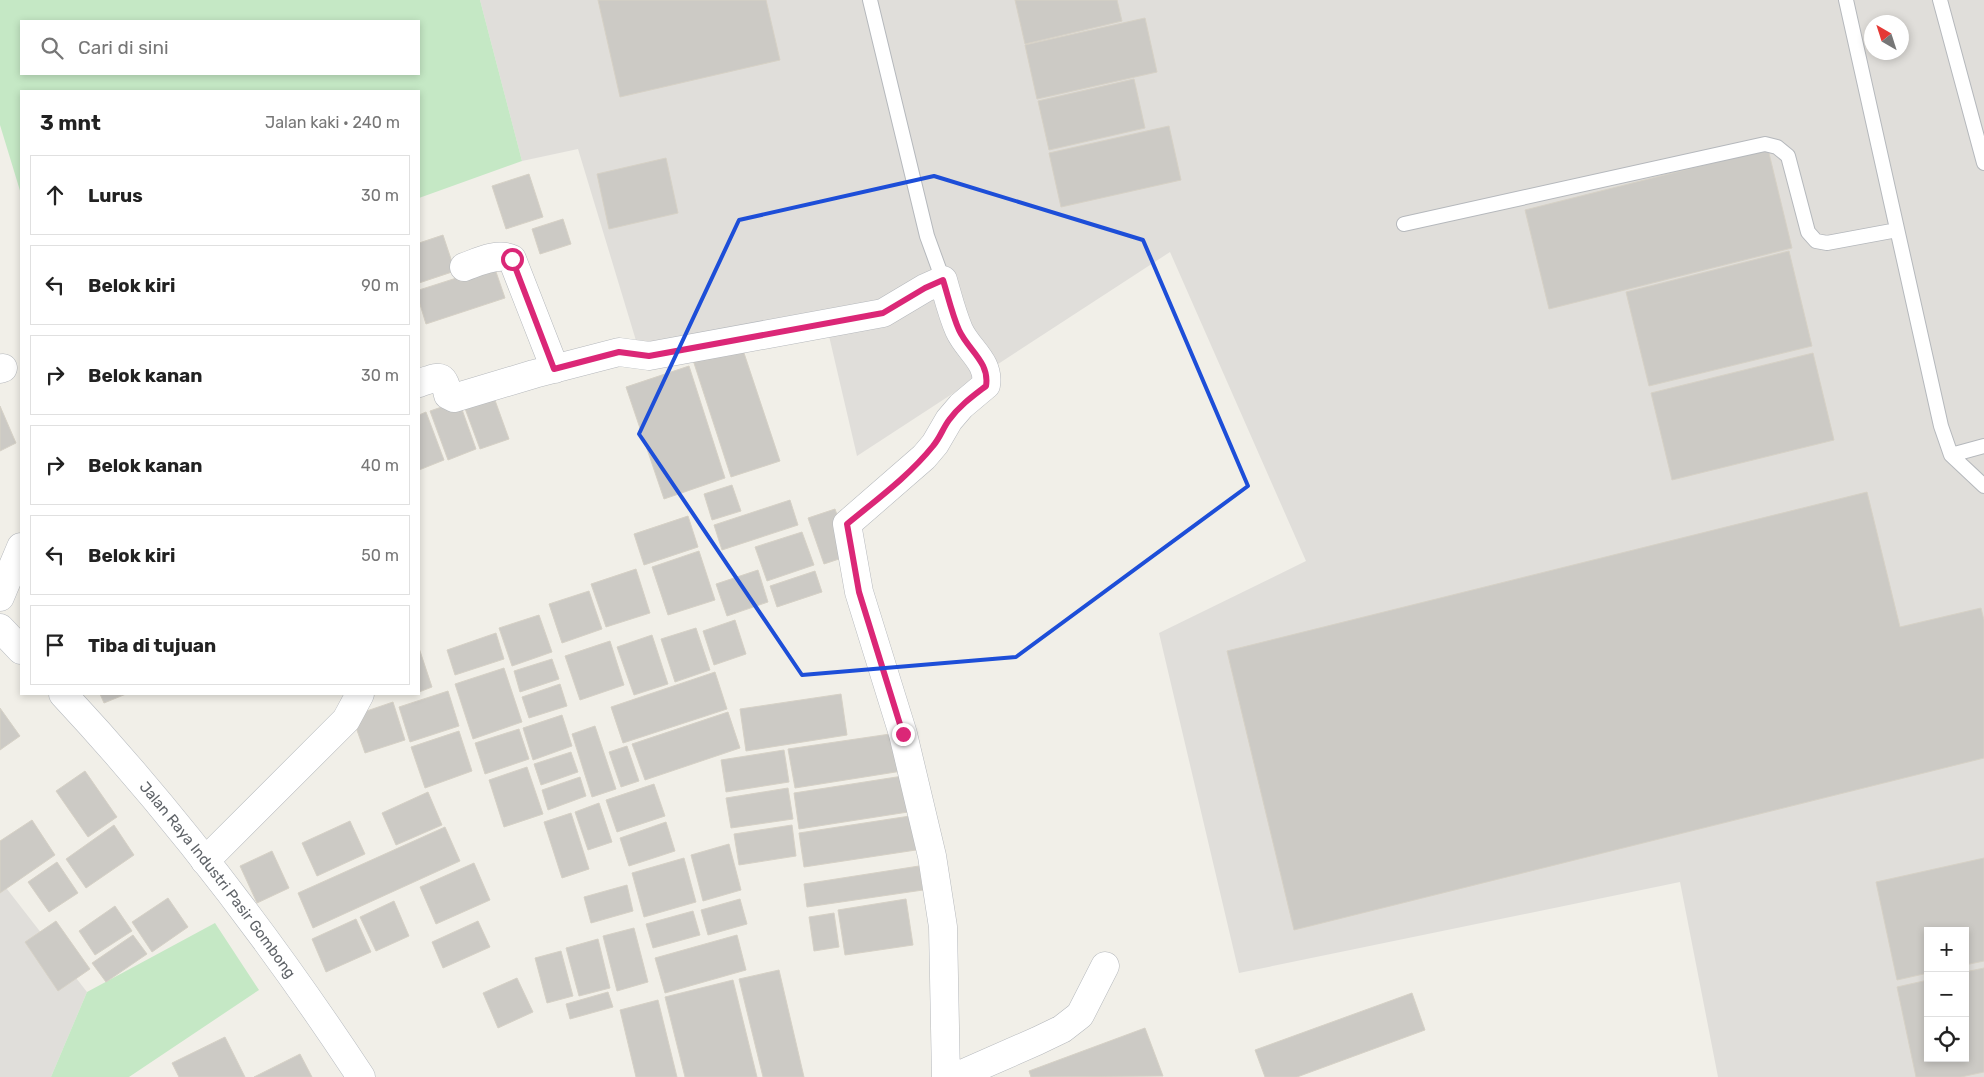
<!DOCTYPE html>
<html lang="id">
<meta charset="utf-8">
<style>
body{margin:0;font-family:Rubik,sans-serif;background:#f2f2f2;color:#222}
.controls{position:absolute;right:15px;bottom:15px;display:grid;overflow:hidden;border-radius:0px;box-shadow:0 2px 8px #0003}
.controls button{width:45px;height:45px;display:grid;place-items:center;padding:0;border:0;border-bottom:1px solid #e0e0e0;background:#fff;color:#222;font:25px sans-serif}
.compass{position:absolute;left:1864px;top:15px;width:45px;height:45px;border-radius:50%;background:#fff;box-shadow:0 2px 8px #0003;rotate:321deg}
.stop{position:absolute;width:15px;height:15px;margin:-11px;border:4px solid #db2777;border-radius:50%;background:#fff}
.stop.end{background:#db2777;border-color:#fff;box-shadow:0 1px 5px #0008}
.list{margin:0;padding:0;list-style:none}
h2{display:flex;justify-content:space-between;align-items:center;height:65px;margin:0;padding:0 20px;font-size:21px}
h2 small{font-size:16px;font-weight:400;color:#767676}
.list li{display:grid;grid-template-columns:32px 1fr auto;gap:15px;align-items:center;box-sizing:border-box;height:80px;margin:0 10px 10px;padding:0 10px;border:1px solid #e0e0e0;border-radius:0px}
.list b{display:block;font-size:19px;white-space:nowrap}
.list em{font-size:16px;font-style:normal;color:#767676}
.icon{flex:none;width:28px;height:28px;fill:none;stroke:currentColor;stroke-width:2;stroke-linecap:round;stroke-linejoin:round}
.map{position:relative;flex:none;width:1984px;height:1077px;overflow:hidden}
.search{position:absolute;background:#fff;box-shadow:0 2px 8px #0003;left:20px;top:20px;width:400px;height:55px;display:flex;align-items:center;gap:12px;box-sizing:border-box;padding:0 18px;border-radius:0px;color:#767676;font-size:19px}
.panel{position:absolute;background:#fff;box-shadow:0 2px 8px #0003;left:20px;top:90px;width:400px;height:605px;border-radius:0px}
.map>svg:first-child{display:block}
.industrial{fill:#e0deda;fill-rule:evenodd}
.green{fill:#c5e8c5;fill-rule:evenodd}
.building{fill:#cccac5;stroke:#d6d1c6}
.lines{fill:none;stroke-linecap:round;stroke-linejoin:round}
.service-casing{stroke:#b5b8bc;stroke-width:16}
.minor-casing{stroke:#b5b8bc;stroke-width:29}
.secondary-casing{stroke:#b6babf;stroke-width:29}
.service{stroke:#fff;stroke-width:14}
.minor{stroke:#fff;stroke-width:28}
.secondary{stroke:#fff;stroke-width:28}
.route{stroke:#db2777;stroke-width:6}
.marked{fill:none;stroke:#1d4ed8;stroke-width:4;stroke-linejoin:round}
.labels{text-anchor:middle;stroke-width:4.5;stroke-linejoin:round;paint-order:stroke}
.street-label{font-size:15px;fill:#5f6368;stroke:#fff}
</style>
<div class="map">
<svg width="1984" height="1077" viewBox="0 0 1984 1077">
<rect width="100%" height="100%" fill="#f1efe8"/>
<path class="industrial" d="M 480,0 L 1984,0 L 1984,1077 L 1718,1077 L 1680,882 L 1239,973 L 1159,633 L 1306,561 L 1170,252 L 857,456 L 829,336 L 644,367 L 578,149 L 522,161 ZM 1872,22 L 1902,22 L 1902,52 L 1872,52 ZM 1928,931 L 1965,931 L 1965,1058 L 1928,1058 Z
M 0,880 L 87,992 L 51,1077 L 0,1077 Z"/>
<path class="green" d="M 0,0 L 480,0 L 522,161 L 419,198 L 419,91 L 21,91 L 21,194 L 0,125 ZM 21,21 L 419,21 L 419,74 L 21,74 Z
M 215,923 L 259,990 L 129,1077 L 51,1077 L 87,992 Z"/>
<path class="building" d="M 598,0 L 766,0 L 780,60 L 620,97 Z
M 1015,0 L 1117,0 L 1122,21 L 1025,44 Z
M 1145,18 L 1157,72 L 1037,99 L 1025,45 Z
M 1134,79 L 1145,128 L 1049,150 L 1038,101 Z
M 1169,126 L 1181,180 L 1061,207 L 1049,153 Z
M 1768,149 L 1792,248 L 1549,309 L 1525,210 Z
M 666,158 L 678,213 L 609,229 L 597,174 Z
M 529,174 L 543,217 L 506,229 L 492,186 Z
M 563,219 L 571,244 L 540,254 L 532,229 Z
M 443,235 L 455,271 L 419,283 L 419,243 Z
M 1789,251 L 1812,346 L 1649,386 L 1626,292 Z
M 494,266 L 505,298 L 426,324 L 419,301 L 419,290 Z
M 741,344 L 780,461 L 731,477 L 693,360 Z
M 1813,353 L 1834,440 L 1672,480 L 1651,393 Z
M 689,366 L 725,478 L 664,499 L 626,387 Z
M 492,392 L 509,439 L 480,449 L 463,403 Z
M 459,401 L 476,449 L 448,460 L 430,411 Z
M 0,406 L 16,443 L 0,451 Z
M 426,412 L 444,460 L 419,470 L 419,415 Z
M 732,485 L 741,511 L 712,520 L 704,494 Z
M 1867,492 L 1900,627 L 1981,608 L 1984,620 L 1984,758 L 1294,930 L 1227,651 Z
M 790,500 L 798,525 L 722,550 L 714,525 Z
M 835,509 L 851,555 L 824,564 L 808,518 Z
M 688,516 L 698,547 L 644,565 L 634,534 Z
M 802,532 L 814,565 L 767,581 L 755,547 Z
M 699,551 L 715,600 L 668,615 L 652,567 Z
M 636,569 L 650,613 L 606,627 L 591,584 Z
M 758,570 L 768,602 L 727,616 L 716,584 Z
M 815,571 L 822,592 L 777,607 L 770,586 Z
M 589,591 L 602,629 L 562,643 L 549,604 Z
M 539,615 L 552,652 L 512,666 L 499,628 Z
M 735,620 L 746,654 L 714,665 L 703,631 Z
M 696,628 L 710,670 L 675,682 L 661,639 Z
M 496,633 L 504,659 L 455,675 L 447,650 Z
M 652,635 L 668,684 L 634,695 L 617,647 Z
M 610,641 L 624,685 L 580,700 L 565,656 Z
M 419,648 L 432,687 L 419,692 Z
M 552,659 L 559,679 L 520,692 L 514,671 Z
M 504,668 L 522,722 L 473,739 L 455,684 Z
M 715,672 L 727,709 L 623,743 L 611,707 Z
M 560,684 L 567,706 L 529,718 L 522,697 Z
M 448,691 L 459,726 L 410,742 L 399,707 Z
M 100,694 L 126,694 L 104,703 Z
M 841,694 L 847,735 L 746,751 L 740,709 Z
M 393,702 L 405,740 L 365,753 L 352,716 Z
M 0,708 L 20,736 L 0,750 Z
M 728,712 L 740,748 L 645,780 L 632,744 Z
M 562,715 L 572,746 L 533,760 L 523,728 Z
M 595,726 L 616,789 L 592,797 L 572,734 Z
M 519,729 L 529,759 L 485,774 L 475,743 Z
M 459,731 L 472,771 L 425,788 L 411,747 Z
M 897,733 L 902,771 L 795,788 L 788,749 Z
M 627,746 L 639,781 L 621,787 L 609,752 Z
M 784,750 L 789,782 L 726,792 L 721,760 Z
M 571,752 L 578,772 L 541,785 L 534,764 Z
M 527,767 L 543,814 L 504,827 L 489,780 Z
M 85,771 L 117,817 L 88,837 L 56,791 Z
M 903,776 L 908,812 L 799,829 L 794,793 Z
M 580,777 L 586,796 L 548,810 L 542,790 Z
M 654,784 L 665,816 L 617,832 L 606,800 Z
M 788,788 L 793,819 L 731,828 L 726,798 Z
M 428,792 L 442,825 L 396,845 L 382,813 Z
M 599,803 L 612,842 L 588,850 L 575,812 Z
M 571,813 L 589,869 L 562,878 L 544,822 Z
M 910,816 L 916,850 L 804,867 L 799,833 Z
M 32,820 L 55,855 L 0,893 L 0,841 Z
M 350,821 L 365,854 L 317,876 L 302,843 Z
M 666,822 L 675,851 L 629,866 L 620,838 Z
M 114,825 L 134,855 L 86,888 L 66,859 Z
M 792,825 L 796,856 L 739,865 L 734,834 Z
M 445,827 L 460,861 L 313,928 L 298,893 Z
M 729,844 L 741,890 L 703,901 L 691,855 Z
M 272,851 L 289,888 L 257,903 L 240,866 Z
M 684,858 L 696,902 L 644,917 L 632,873 Z
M 1984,858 L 1984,961 L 1965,965 L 1965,931 L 1928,931 L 1928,973 L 1897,980 L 1876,882 Z
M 57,862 L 78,893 L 49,912 L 28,882 Z
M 474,863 L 490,900 L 436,924 L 420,887 Z
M 919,866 L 923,890 L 807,907 L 804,884 Z
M 627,885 L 633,911 L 591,923 L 584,897 Z
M 168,898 L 188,927 L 152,952 L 132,922 Z
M 740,899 L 747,924 L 708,935 L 701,910 Z
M 906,899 L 913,945 L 845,955 L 838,910 Z
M 394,901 L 409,936 L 376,951 L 360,917 Z
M 115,906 L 132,931 L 95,955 L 79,931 Z
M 693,911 L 700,935 L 653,948 L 646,924 Z
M 834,913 L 839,947 L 814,951 L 809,917 Z
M 356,919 L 371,952 L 326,972 L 312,939 Z
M 56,921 L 90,969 L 58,991 L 25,942 Z
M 478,921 L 490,947 L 443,968 L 432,942 Z
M 634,928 L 648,982 L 617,991 L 603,936 Z
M 133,935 L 147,954 L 106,982 L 92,963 Z
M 737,935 L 746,970 L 665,993 L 655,958 Z
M 598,939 L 610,988 L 579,996 L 566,948 Z
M 561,951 L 573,996 L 547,1003 L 535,958 Z
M 1984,968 L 1984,1072 L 1961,1077 L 1916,1077 L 1897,987 L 1928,980 L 1928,1058 L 1965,1058 L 1965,972 Z
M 779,970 L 804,1077 L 763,1077 L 739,979 Z
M 517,978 L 533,1012 L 498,1028 L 483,993 Z
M 733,980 L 757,1077 L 685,1077 L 665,997 Z
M 608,992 L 613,1007 L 570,1019 L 566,1004 Z
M 1412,993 L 1425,1030 L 1297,1077 L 1265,1077 L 1255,1050 Z
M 658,1000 L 677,1077 L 636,1077 L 620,1010 Z
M 1145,1028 L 1163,1076 L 1031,1077 L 1029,1071 Z
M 225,1037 L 245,1077 L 179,1077 L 172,1063 Z
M 300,1054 L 312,1077 L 254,1077 Z"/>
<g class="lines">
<defs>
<path id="service" d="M 870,0 L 927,236 L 943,280
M 1846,0 L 1941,426 L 1951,455 L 1984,486
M 1940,0 L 1984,163
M 1404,224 L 1765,144 L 1777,147 L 1788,156 L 1808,232 L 1816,241 L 1827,243 L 1897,230
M 1951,455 L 1984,446"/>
<path id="minor" d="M 464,267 C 478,262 498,252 512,259 L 555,369
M 0,369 L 3,368
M 419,383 C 439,377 443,371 448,395 L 454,398 L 534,374 L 619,352 L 649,356 L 883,313 L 925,288 L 943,280 C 948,297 952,314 959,330 C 968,350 990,362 986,385 L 961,406 L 949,420 L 935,444 L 924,457 L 847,524 L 859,592 L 903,734 L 932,856 L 943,927 L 946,1077
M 0,597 L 21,547
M 205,861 L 346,720 L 360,694
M 955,1077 L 1037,1041 L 1062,1029 L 1080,1015 L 1105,966"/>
<g id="secondary">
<path d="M 0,628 L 21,650"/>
<path id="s1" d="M 63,694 C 173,812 272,942 361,1077"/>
</g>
</defs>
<use href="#service" class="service-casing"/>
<use href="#minor" class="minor-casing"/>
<use href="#secondary" class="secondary-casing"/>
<use href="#service" class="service"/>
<use href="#minor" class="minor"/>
<use href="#secondary" class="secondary"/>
</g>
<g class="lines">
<path class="route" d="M 512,259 L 554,369 L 619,352 L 649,356 L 883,313 L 925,288 L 943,280 C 948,296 952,314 959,330 C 968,350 990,362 986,386 C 973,396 959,406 949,420 C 943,428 940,438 933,446 C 909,476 876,500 847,524 L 859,592 L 903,734"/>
</g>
<path class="marked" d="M 934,176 L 1143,240 L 1248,486 L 1016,657 L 802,675 L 639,434 L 739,220 Z"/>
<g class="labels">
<g class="street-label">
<text dy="5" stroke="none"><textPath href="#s1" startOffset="242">Jalan Raya Industri Pasir Gombong</textPath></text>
</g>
</g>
</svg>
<div class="controls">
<button>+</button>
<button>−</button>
<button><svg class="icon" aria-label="locate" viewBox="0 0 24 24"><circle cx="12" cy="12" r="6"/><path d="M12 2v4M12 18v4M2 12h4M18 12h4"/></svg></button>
</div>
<svg class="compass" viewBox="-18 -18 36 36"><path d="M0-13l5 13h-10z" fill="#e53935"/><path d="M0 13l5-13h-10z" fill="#767676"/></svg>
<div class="stop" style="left:512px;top:259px"></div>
<div class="stop end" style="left:903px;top:734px"></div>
<div class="search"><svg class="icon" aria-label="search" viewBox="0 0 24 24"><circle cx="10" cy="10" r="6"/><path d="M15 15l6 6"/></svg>Cari di sini</div>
<section class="panel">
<h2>3 mnt<small>Jalan kaki · 240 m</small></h2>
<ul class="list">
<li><svg class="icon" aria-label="ahead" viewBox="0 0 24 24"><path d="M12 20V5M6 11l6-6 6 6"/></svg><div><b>Lurus</b></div><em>30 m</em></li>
<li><svg class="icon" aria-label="left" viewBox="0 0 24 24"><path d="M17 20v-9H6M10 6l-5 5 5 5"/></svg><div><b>Belok kiri</b></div><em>90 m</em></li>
<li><svg class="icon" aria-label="right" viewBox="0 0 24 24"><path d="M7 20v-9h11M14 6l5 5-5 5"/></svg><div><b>Belok kanan</b></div><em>30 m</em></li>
<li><svg class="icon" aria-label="right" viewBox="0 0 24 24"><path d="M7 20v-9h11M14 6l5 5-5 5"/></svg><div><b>Belok kanan</b></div><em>40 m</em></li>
<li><svg class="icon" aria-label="left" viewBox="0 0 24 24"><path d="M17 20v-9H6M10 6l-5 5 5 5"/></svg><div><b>Belok kiri</b></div><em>50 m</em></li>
<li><svg class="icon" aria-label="arrive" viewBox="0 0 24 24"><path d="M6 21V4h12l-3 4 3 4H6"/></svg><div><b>Tiba di tujuan</b></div></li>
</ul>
</section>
</div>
